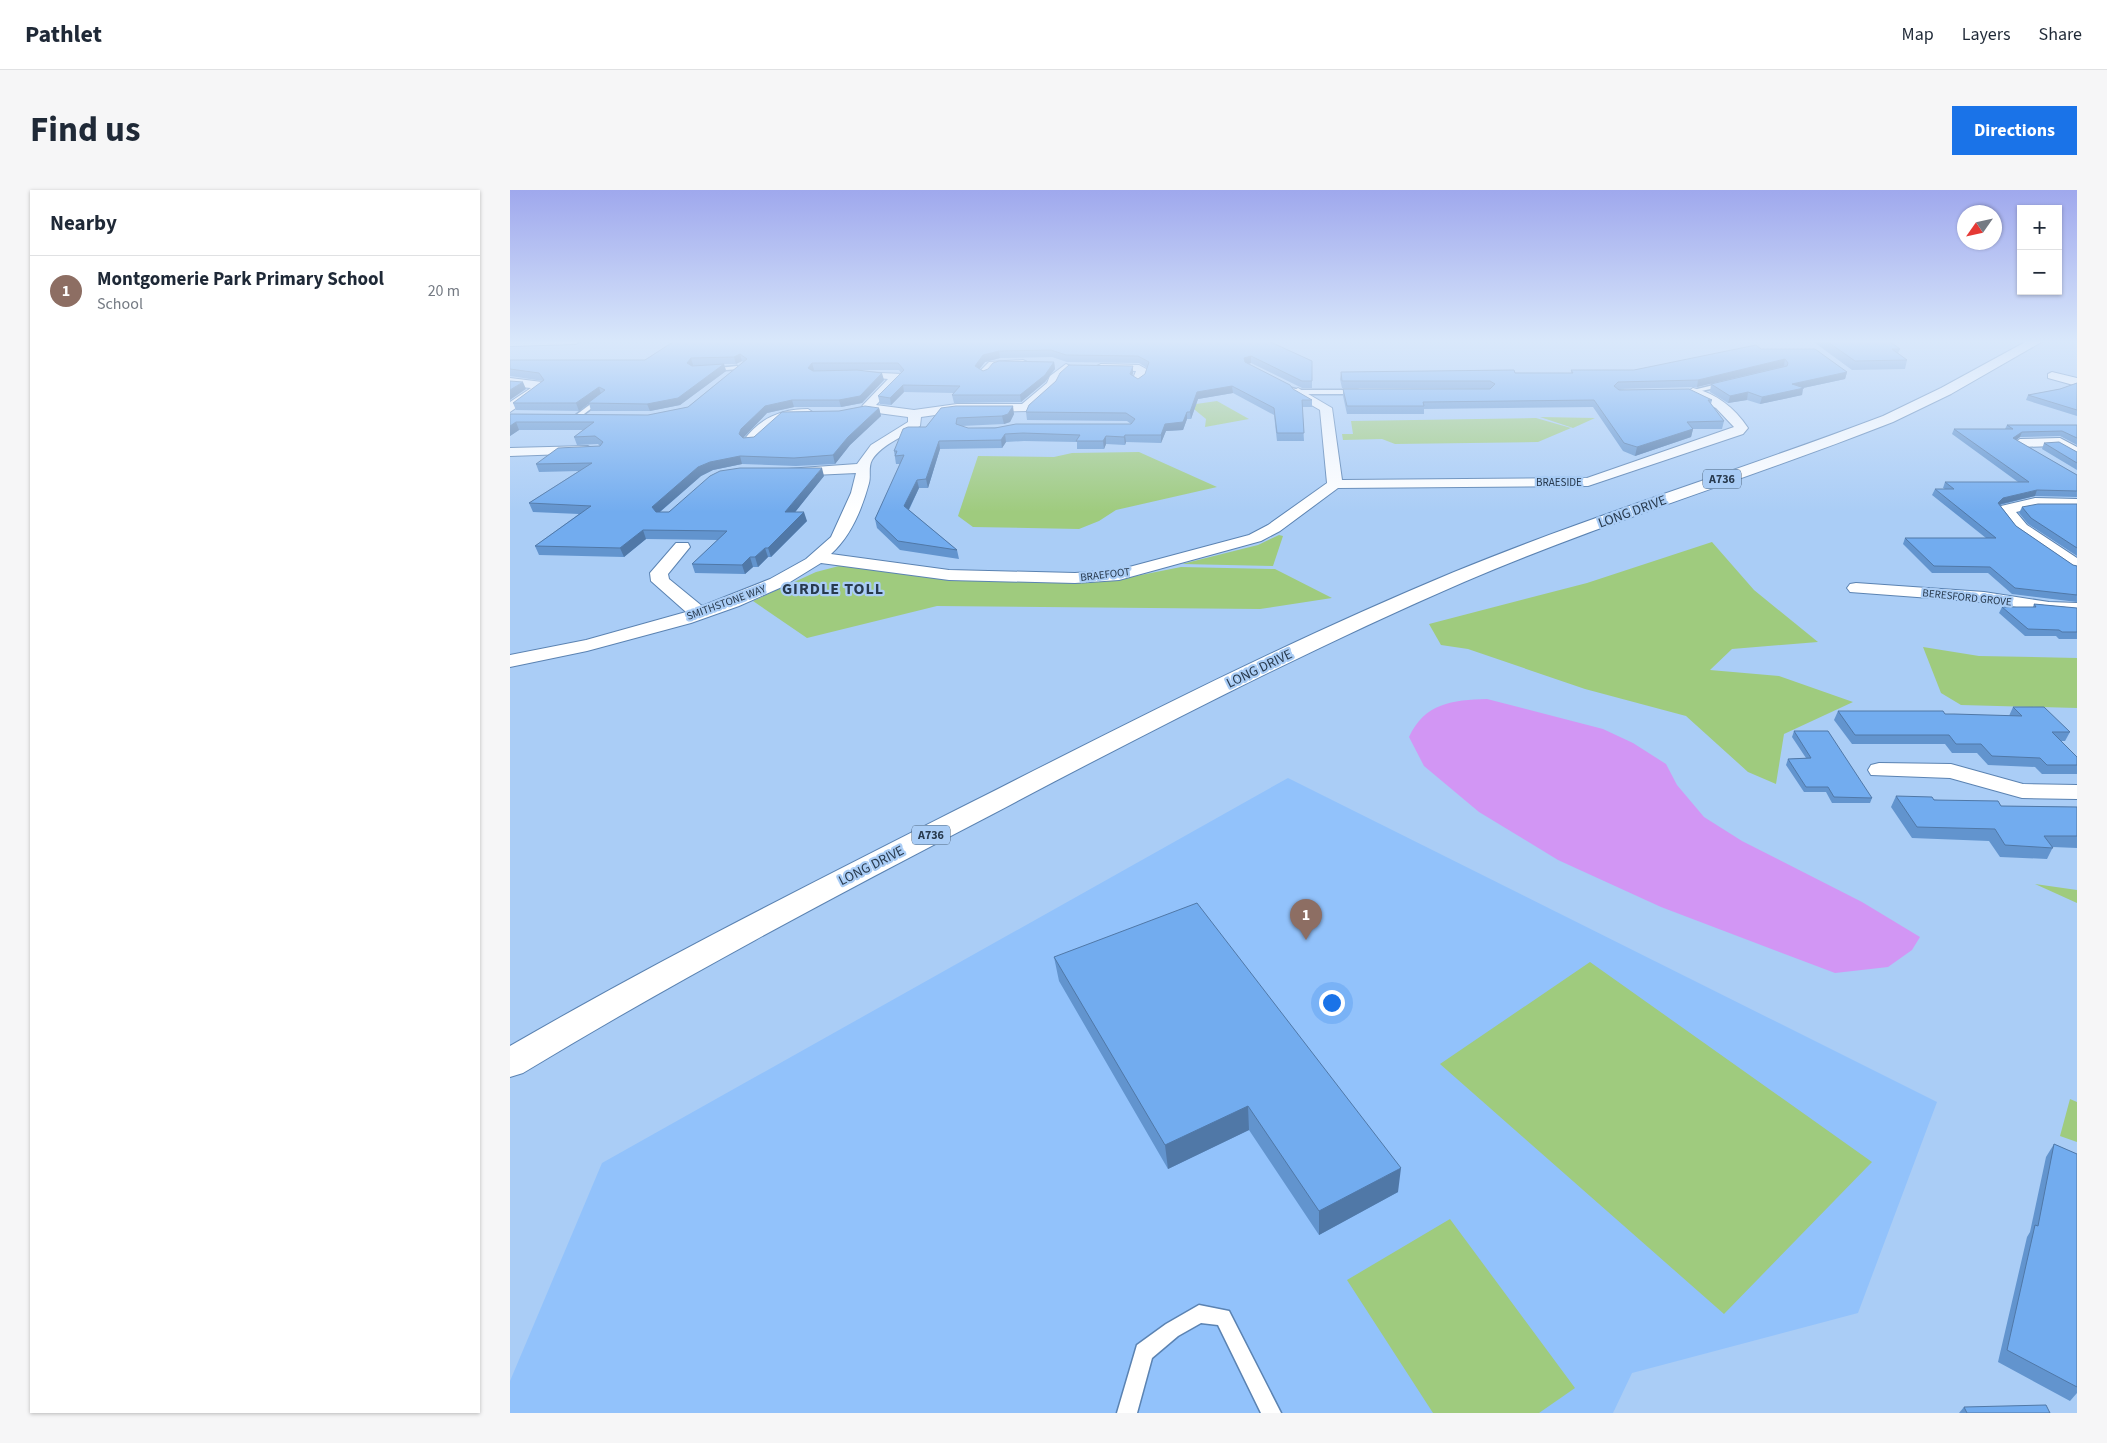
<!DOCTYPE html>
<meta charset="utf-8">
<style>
body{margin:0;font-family:"Source Sans 3",sans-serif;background:#f6f6f7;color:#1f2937}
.controls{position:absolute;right:15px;top:15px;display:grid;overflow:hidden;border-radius:0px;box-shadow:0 1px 4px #0004}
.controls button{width:45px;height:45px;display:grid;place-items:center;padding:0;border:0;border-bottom:1px solid #e0e1e3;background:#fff;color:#1f2937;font:25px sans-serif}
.compass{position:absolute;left:1447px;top:15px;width:45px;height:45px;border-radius:50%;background:#fff;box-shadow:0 1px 4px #0004;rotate:236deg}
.you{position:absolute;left:821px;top:812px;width:18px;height:18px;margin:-12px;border:4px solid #fff;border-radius:50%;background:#1a73e8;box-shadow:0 0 0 8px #1a73e833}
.badge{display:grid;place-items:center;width:32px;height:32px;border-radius:50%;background:#1a73e8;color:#fff;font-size:16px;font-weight:700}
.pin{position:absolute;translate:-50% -41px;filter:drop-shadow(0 1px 2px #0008)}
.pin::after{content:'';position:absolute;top:26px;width:18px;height:15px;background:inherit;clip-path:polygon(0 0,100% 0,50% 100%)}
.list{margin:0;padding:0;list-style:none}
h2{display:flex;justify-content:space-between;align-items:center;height:65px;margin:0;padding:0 20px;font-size:21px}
h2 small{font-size:16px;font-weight:400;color:#747a83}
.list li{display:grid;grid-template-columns:32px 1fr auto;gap:15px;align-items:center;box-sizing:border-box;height:70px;padding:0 20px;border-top:1px solid #e0e1e3}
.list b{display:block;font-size:19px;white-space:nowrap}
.list p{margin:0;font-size:16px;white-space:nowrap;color:#747a83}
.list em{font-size:16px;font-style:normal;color:#747a83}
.map{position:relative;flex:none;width:1567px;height:1223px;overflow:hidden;border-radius:0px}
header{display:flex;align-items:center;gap:30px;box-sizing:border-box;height:70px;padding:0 25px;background:#fff;border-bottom:1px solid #e0e1e3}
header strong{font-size:24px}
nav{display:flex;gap:28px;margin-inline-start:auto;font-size:18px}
.intro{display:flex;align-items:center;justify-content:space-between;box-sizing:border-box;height:120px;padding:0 30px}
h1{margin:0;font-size:35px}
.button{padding:12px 22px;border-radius:0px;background:#1a73e8;color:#fff;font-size:18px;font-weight:700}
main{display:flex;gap:30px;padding:0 30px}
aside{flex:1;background:#fff;border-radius:0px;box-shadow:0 1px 4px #0004}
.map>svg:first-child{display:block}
.built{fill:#92c2fb}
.green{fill:#9fcb7e}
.water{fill:#d296f4}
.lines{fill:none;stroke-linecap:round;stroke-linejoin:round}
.lane-casing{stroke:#5b83b2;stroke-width:3}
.street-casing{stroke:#5b83b2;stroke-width:2}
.secondary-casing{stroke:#5b83b2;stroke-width:2}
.primary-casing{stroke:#5b83b2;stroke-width:2}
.lane{fill:#fff;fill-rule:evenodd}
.street{fill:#fff;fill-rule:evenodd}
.secondary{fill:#fff;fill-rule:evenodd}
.primary{fill:#fff;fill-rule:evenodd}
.wall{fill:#6294ce}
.shaded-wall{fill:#5078a7}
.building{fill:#72acef;stroke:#5078a7}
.labels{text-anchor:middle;stroke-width:4.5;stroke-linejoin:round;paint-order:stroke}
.far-street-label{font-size:11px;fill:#283a4e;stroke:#aacdf6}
.shield{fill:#aacdf6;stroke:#4f6680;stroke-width:1}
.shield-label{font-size:12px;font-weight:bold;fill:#283a4e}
.street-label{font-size:14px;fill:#283a4e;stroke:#aacdf6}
.far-district-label{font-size:16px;font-weight:bold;letter-spacing:1px;fill:#283a4e;stroke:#aacdf6}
</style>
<header>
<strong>Pathlet</strong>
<nav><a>Map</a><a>Layers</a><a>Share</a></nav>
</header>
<div class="intro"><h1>Find us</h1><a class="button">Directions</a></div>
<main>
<aside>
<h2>Nearby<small></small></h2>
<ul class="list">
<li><span class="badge" style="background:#8d6e63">1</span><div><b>Montgomerie Park Primary School</b><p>School</p></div><em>20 m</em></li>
</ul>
</aside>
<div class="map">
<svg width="1567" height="1223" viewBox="0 0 1567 1223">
<rect width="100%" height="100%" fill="#aacdf6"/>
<path class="built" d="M 778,588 L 1427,912 L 1348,1123 L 1122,1183 L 1103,1223 L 0,1223 L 0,1191 L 92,973 Z"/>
<path class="green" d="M 707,211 L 739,229 L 695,237 L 696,229 L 679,215 Z
M 1030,227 L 1085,228 L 1063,238 Z
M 1026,228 L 1061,238 L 1028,252 L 885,254 L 872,249 L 833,250 L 832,244 L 843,244 L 841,231 Z
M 629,262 L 707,297 L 606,320 L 589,331 L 569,339 L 463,337 L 448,326 L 468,266 L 544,267 L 562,263 Z
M 769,345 L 773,346 L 763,376 L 672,374 L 748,355 Z
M 1202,352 L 1244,400 L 1308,452 L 1222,459 L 1200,480 L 1269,486 L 1343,512 L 1274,544 L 1266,594 L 1238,582 L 1176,526 L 1075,499 L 958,459 L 931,455 L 919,434 L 1077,393 Z
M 329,376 L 616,388 L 671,377 L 765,379 L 822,408 L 750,419 L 427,416 L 297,448 L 243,411 L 306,382 Z
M 1413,457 L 1469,466 L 1567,468 L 1567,518 L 1451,515 L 1431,503 Z
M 1525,694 L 1567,700 L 1567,713 Z
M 1080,772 L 1362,972 L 1214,1124 L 930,874 Z
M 1560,909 L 1567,912 L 1567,952 L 1550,946 Z
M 940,1029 L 1065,1198 L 1029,1223 L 923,1223 L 837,1090 Z"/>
<path class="water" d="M 977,509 L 1093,539 L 1123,553 L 1156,574 L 1167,595 L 1194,627 L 1232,651 L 1352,712 L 1410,747 L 1402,760 L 1378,777 L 1325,783 L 1151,717 L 1048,670 L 969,622 L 914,576 L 899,547 C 915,513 942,510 977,509 Z"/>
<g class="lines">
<defs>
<path id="lane" d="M 227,176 L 229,179 L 202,181 L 199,179 Z
M 1216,192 L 1218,195 L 1178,204 L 1175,202 Z
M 778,197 L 789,200 L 848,200 L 851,202 L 848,204 L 788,204 L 778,199 Z
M 90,207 L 95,208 L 70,227 L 66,227 L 66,225 Z
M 689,1115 L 719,1121 L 771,1223 L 751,1223 L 708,1135 L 691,1133 L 668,1146 L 642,1168 L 627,1223 L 607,1223 L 627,1155 L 656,1134 Z"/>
<path id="street" d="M 513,170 L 519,173 L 517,175 L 486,177 L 474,186 L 468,183 L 479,172 Z
M 556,174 L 562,177 C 549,193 535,207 519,221 L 447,222 L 411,227 L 410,236 C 395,246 372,254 362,270 C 358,277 361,286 359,293 C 352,319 341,346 321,364 L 439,380 L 565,383 L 608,380 L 739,345 L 758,335 L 817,293 L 810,220 L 784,205 L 782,202 L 788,198 L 822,218 L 832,290 L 1077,288 L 1224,237 L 1206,218 L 1179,205 L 1177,202 L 1183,198 C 1207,204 1224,217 1238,238 L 1233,244 L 1078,296 L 828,298 L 770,341 L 751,351 L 609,390 L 565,393 L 439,390 L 311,373 L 272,397 L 229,416 L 181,433 L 77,461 L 0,477 L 0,465 L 76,450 L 176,422 L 141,391 L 140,383 L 166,353 L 178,353 L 180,357 L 158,384 L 159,389 L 192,416 L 260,389 L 296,369 L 321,347 L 341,303 L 346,283 L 282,286 L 277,285 L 275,282 L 277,279 L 347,274 L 361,255 L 398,232 L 398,227 L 353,221 L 351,218 L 353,215 L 378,189 L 350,186 L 350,182 L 392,184 L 392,188 L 366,215 L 404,220 L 447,214 L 512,214 L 537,193 L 540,186 Z
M 591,174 L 629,175 L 638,180 L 634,191 L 628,195 L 622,191 L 626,181 L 587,179 L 585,177 Z
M 1542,182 L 1567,188 L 1567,196 L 1538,188 L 1538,184 Z
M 0,188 L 32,192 L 35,198 L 0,222 L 0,212 L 21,198 L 0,196 Z
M 298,219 L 304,223 L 303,226 L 279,228 L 270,231 L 245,254 L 240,255 L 233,251 C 250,228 271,219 298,219 Z
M 1550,248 L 1567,257 L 1567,267 L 1547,256 L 1510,257 L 1503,253 L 1510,249 Z
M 78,256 L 85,260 L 83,263 L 0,266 L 0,258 Z
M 1525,308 L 1567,309 L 1567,319 L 1525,318 L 1506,322 L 1517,335 L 1567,368 L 1567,381 L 1561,380 L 1505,341 L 1488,319 L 1491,316 Z
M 1346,393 L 1474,402 L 1539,412 L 1567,413 L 1567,423 L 1539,422 L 1474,412 L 1340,402 L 1337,398 L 1340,394 Z
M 1369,573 L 1441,574 L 1513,594 L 1567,595 L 1567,609 L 1512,608 L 1440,588 L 1361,585 L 1358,580 L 1361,575 Z"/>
<path id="secondary" d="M 0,150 L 72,150 L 66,154 L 0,156 Z"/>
<path id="primary" d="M 1519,150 L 1535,150 L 1441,204 L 1383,232 C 1241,288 1094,332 954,392 C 793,462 636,543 481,625 C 323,707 165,791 13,883 L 0,887 L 0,856 C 152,768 308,690 464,611 C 622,531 780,450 944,382 C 1085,324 1231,280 1373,226 L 1431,198 Z"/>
</defs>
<use href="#lane" class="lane-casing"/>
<use href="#street" class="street-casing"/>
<use href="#secondary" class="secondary-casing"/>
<use href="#primary" class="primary-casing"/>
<use href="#lane" class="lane"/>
<use href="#street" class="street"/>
<use href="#secondary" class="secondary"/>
<use href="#primary" class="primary"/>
</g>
<path class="wall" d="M 166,150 L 756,150 L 802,171 L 802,198 L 792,198 L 741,173 L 739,174 L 802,210 L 802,217 L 792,217 L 794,251 L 767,251 L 764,225 L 723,203 L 688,209 L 681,229 L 677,229 L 673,240 L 656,241 L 651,253 L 616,252 L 615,255 L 596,254 L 594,259 L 567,259 L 567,252 L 514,251 L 496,252 L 492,258 L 430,259 L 418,298 L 409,298 L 399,320 L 447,360 L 449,369 L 390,360 L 367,338 L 365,329 L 390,274 L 386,274 L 384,261 L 416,237 L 431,218 L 504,224 L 500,232 L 494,234 L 451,236 L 458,238 L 621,234 L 617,231 L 517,230 L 516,222 L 623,183 L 622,186 L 628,189 L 635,184 L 637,178 L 629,173 L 557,172 L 542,167 L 490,168 L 475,172 L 470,179 L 473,181 L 544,172 L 545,179 L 535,192 L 511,212 L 444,213 L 442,205 L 444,203 L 394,202 L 381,215 L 370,214 L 368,206 L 391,183 L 389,180 L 351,180 L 374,190 L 352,213 L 331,217 L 284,217 L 257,223 L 233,248 L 244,247 L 329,221 L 369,218 L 371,226 L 340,255 L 325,274 L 286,276 L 232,274 L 203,280 L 191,286 L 150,322 L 159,322 L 314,286 L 285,322 L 297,331 L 261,367 L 258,367 L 248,377 L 243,377 L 235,384 L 185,383 L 182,374 L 208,350 L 136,349 L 114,367 L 29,365 L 25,356 L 69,324 L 23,322 L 19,313 L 69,281 L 29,282 L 26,274 L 90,256 L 88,254 L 67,255 L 64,247 L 73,240 L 9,240 L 0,246 L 0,224 L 138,225 L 178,217 L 233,172 L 232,171 L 226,174 L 214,174 L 216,181 L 170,215 L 140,221 L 81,221 L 79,213 L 69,221 L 6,220 L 3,213 L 33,191 L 0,186 L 0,170 L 135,170 Z
M 1301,150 L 1378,150 L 1390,159 L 1388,163 L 1397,170 L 1395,179 L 1342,180 Z
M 1251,159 L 1337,182 L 1335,189 L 1293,198 L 1292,205 L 1250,214 L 1237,210 L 1218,213 L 1200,202 L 1201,194 L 1274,176 L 1187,197 L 1109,199 L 1202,210 L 1201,214 L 1214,231 L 1212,239 L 1183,239 L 1181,247 L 1125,266 L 1113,261 L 1083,217 L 914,219 L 914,224 L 837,224 L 833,206 L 833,199 L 980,199 L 832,198 L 830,189 L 831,182 L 1061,183 L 1061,180 L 1124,180 Z
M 1567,193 L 1567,226 L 1516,210 L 1518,205 L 1550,199 Z
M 1497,235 L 1567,235 L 1567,255 L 1550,246 L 1510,247 L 1506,250 L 1567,285 L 1567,307 L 1525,306 L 1490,315 L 1506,336 L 1563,375 L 1567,376 L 1567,412 L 1502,404 L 1478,383 L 1422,383 L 1393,354 L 1395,348 L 1476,348 L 1422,305 L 1425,299 L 1435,299 L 1433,298 L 1435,292 L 1508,292 L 1442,244 L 1444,239 L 1495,239 Z
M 1534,253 L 1567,262 L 1567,280 L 1532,259 Z
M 1567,314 L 1567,366 L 1518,334 L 1509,323 L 1512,317 Z
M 1524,414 L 1567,418 L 1567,449 L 1549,449 L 1546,446 L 1515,446 L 1489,423 L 1492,417 L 1523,417 Z
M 1503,517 L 1560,542 L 1555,551 L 1551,551 L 1567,567 L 1567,584 L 1532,584 L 1525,577 L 1478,575 L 1467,563 L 1442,563 L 1435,554 L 1342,554 L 1324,530 L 1328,521 L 1499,526 Z
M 1284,541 L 1362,608 L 1360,613 L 1322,613 L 1316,602 L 1294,602 L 1276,575 L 1278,569 L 1296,568 L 1282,547 Z
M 1386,606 L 1491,616 L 1567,617 L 1567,658 L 1543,657 L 1537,669 L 1490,667 L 1479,651 L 1402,648 L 1381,617 Z
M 544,767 L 888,1002 L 809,1045 L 739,940 L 658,979 L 549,791 Z
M 1544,954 L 1567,964 L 1567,1203 L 1560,1211 L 1488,1172 L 1517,1047 L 1520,1042 L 1536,967 Z
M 1454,1217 L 1540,1223 L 1449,1223 Z"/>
<path class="shaded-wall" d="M 489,161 L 490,168 L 475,172 L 466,183 L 465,176 L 473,165 Z
M 230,164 L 232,171 L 226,174 L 224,167 Z
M 741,166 L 741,173 L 734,175 L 734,168 Z
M 181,168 L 183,175 L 179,180 L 177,173 Z
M 1275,169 L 1274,176 L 1187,197 L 1188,190 Z
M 544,172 L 545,179 L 535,192 L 511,212 L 510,205 Z
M 302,173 L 304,180 L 300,185 L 298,178 Z
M 214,174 L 216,181 L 170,215 L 140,221 L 137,214 Z
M 623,176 L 623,183 L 620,192 L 620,184 Z
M 1337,182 L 1335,189 L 1293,198 L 1292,205 L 1250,214 L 1252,207 L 1282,194 Z
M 372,183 L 374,190 L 352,213 L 331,217 L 329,210 Z
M 13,192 L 16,199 L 0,210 L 0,200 Z
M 393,195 L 394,202 L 381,215 L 380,208 Z
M 722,196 L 723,203 L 688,209 L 681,229 L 680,222 L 687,202 Z
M 89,197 L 91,204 L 69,221 L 66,213 Z
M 1238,202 L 1237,210 L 1218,213 L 1220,206 Z
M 282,210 L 284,217 L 257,223 L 234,247 L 231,252 L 229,244 L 231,239 L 255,216 Z
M 503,216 L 504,224 L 500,232 L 494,234 L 492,226 Z
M 369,218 L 371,226 L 340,255 L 325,274 L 323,265 L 338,247 Z
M 677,222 L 677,229 L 673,240 L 656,241 L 651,253 L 651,245 L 655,234 Z
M 6,232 L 9,240 L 0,246 L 0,236 Z
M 1183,239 L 1181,247 L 1125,266 L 1127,257 Z
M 1512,242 L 1510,247 L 1501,254 L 1503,248 Z
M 495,244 L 496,252 L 492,258 L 491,250 Z
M 615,245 L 616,252 L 615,255 L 614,247 Z
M 596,246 L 596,254 L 594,259 L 593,251 Z
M 429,251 L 430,259 L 418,298 L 416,289 Z
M 230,266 L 232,274 L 203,280 L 191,286 L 145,326 L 142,317 L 188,277 L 200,272 Z
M 312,278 L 314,286 L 278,331 L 275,322 Z
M 407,290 L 409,298 L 396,325 L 394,316 Z
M 1527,300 L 1525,306 L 1491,314 L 1486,319 L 1488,313 L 1493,308 Z
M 294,322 L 297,331 L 261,367 L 258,358 Z
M 133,340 L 136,349 L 114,367 L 110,358 Z
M 255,358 L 258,367 L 248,377 L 245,367 Z
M 240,367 L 243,377 L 235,384 L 232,375 Z
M 738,916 L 739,940 L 658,979 L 655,955 Z
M 891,978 L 888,1002 L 809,1045 L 809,1021 Z"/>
<path class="building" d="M 166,150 L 262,150 L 259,152 L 268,150 L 756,150 L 802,171 L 802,191 L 792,191 L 741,166 L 734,168 L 735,172 L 780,195 L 783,199 L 802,210 L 792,210 L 794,243 L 767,243 L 764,218 L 722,196 L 687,202 L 680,222 L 677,222 L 673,232 L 655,234 L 651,245 L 615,245 L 614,247 L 596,246 L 593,251 L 566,251 L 570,245 L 513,243 L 495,244 L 491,250 L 429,251 L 416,289 L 407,290 L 394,316 L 447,360 L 388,351 L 365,329 L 394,265 L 385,266 L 387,261 L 384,261 L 393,239 L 398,237 L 416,237 L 431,218 L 446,216 L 503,216 L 498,224 L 492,226 L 447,228 L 446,234 L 458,238 L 485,238 L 506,234 L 621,234 L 625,229 L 616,223 L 516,222 L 519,215 L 546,191 L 550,183 L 559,175 L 623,176 L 620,184 L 628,189 L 635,184 L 639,172 L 628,166 L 556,165 L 541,160 L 489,161 L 473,165 L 465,176 L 473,181 L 478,179 L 483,173 L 489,171 L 544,172 L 535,185 L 510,205 L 442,205 L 450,196 L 393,195 L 380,208 L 368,206 L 394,180 L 388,173 L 302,173 L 298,178 L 303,181 L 347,180 L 372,183 L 350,206 L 329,210 L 282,210 L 255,216 L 231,239 L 229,244 L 233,248 L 244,247 L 272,222 L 329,221 L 355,216 L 369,218 L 338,247 L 323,265 L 284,268 L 230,266 L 200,272 L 188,277 L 142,317 L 146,322 L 159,322 L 200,286 L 210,281 L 230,278 L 312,278 L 275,322 L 294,322 L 258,358 L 255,358 L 245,367 L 240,367 L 232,375 L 182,374 L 217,341 L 133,340 L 110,358 L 25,356 L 81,316 L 19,313 L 82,273 L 26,274 L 48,258 L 90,256 L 93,252 L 85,246 L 64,247 L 84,232 L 6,232 L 0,236 L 0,224 L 138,225 L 178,217 L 237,169 L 230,164 L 224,167 L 181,168 L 177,173 L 182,176 L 214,174 L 168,208 L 137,214 L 78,213 L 95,200 L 89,197 L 66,213 L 3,213 L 34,190 L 29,183 L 0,179 L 0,170 L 135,170 Z
M 1315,150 L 1378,150 L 1390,159 L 1382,159 L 1397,170 L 1345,171 Z
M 1246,155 L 1251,159 L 1305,159 L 1337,182 L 1282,194 L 1294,198 L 1252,207 L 1238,202 L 1220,206 L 1201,194 L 1277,176 L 1278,173 L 1275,169 L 1188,190 L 1108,192 L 1104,196 L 1109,200 L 1179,199 L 1202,210 L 1198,210 L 1214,231 L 1177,232 L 1183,239 L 1127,257 L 1114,253 L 1084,210 L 913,212 L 914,216 L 837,216 L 833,199 L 980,199 L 985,194 L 980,191 L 832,191 L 831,182 L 1004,180 L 1005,183 L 1063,183 L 1061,180 L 1124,180 Z
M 0,191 L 13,192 L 0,200 Z
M 1567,193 L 1567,220 L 1518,205 L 1550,199 Z
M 1497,235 L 1567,235 L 1567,248 L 1552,241 L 1512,242 L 1503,248 L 1567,285 L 1567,301 L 1527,300 L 1493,308 L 1488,313 L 1506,336 L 1563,375 L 1567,376 L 1567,405 L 1505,398 L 1480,377 L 1424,376 L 1395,348 L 1486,348 L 1425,299 L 1444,299 L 1435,292 L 1519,292 L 1444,239 L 1503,239 Z
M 1549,252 L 1567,262 L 1567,273 L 1534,253 Z
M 1528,314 L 1567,314 L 1567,358 L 1521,328 L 1512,317 Z
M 1524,414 L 1567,418 L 1567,442 L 1552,442 L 1549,440 L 1518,439 L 1492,417 L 1526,417 Z
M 1503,517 L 1534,517 L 1560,542 L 1542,542 L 1567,567 L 1567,575 L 1537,575 L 1530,568 L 1482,566 L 1471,554 L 1446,554 L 1439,545 L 1345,545 L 1328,521 L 1433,521 L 1435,524 L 1444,524 L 1512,526 Z
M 1284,541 L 1318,541 L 1362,608 L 1324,607 L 1318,597 L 1296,597 L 1278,569 L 1301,568 Z
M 1386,606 L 1422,607 L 1424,610 L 1488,611 L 1491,616 L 1567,617 L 1567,646 L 1534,646 L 1543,658 L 1495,655 L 1485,639 L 1407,637 Z
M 687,713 L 891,978 L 809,1021 L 738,916 L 655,955 L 544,767 Z
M 1544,954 L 1567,964 L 1567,1197 L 1497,1160 L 1525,1035 L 1528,1036 Z
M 1536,1215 L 1540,1223 L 1457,1223 L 1454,1217 Z"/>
<linearGradient id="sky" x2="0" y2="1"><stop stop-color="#9fa8ed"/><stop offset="0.47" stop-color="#d9e8fb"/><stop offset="1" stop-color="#d9e8fb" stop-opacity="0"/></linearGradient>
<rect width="1567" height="322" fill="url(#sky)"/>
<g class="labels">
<g class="far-street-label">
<text x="1049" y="296">BRAESIDE</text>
<text transform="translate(595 384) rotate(-7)" y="4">BRAEFOOT</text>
<text transform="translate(1457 407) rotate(6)" y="4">BERESFORD GROVE</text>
<text transform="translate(216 412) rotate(-20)" y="4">SMITHSTONE WAY</text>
</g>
<g class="shield">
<rect x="1193" y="279.5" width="38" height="19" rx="4"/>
<rect x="402" y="635.5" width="38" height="19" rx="4"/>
</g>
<g class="shield-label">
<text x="1212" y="293">A736</text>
<text x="421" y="649">A736</text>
</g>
<g class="street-label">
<text transform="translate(1122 321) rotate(-20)" y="5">LONG DRIVE</text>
<text transform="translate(749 478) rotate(-26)" y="5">LONG DRIVE</text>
<text transform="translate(361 675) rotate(-27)" y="5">LONG DRIVE</text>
</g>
<g class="far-district-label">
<text x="323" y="404">GIRDLE TOLL</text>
</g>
</g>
</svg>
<div class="controls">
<button>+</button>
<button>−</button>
</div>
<svg class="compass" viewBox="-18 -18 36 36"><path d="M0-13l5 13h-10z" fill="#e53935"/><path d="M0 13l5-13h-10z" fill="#747a83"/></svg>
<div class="you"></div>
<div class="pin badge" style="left:796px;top:750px;background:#8d6e63">1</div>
</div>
</main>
